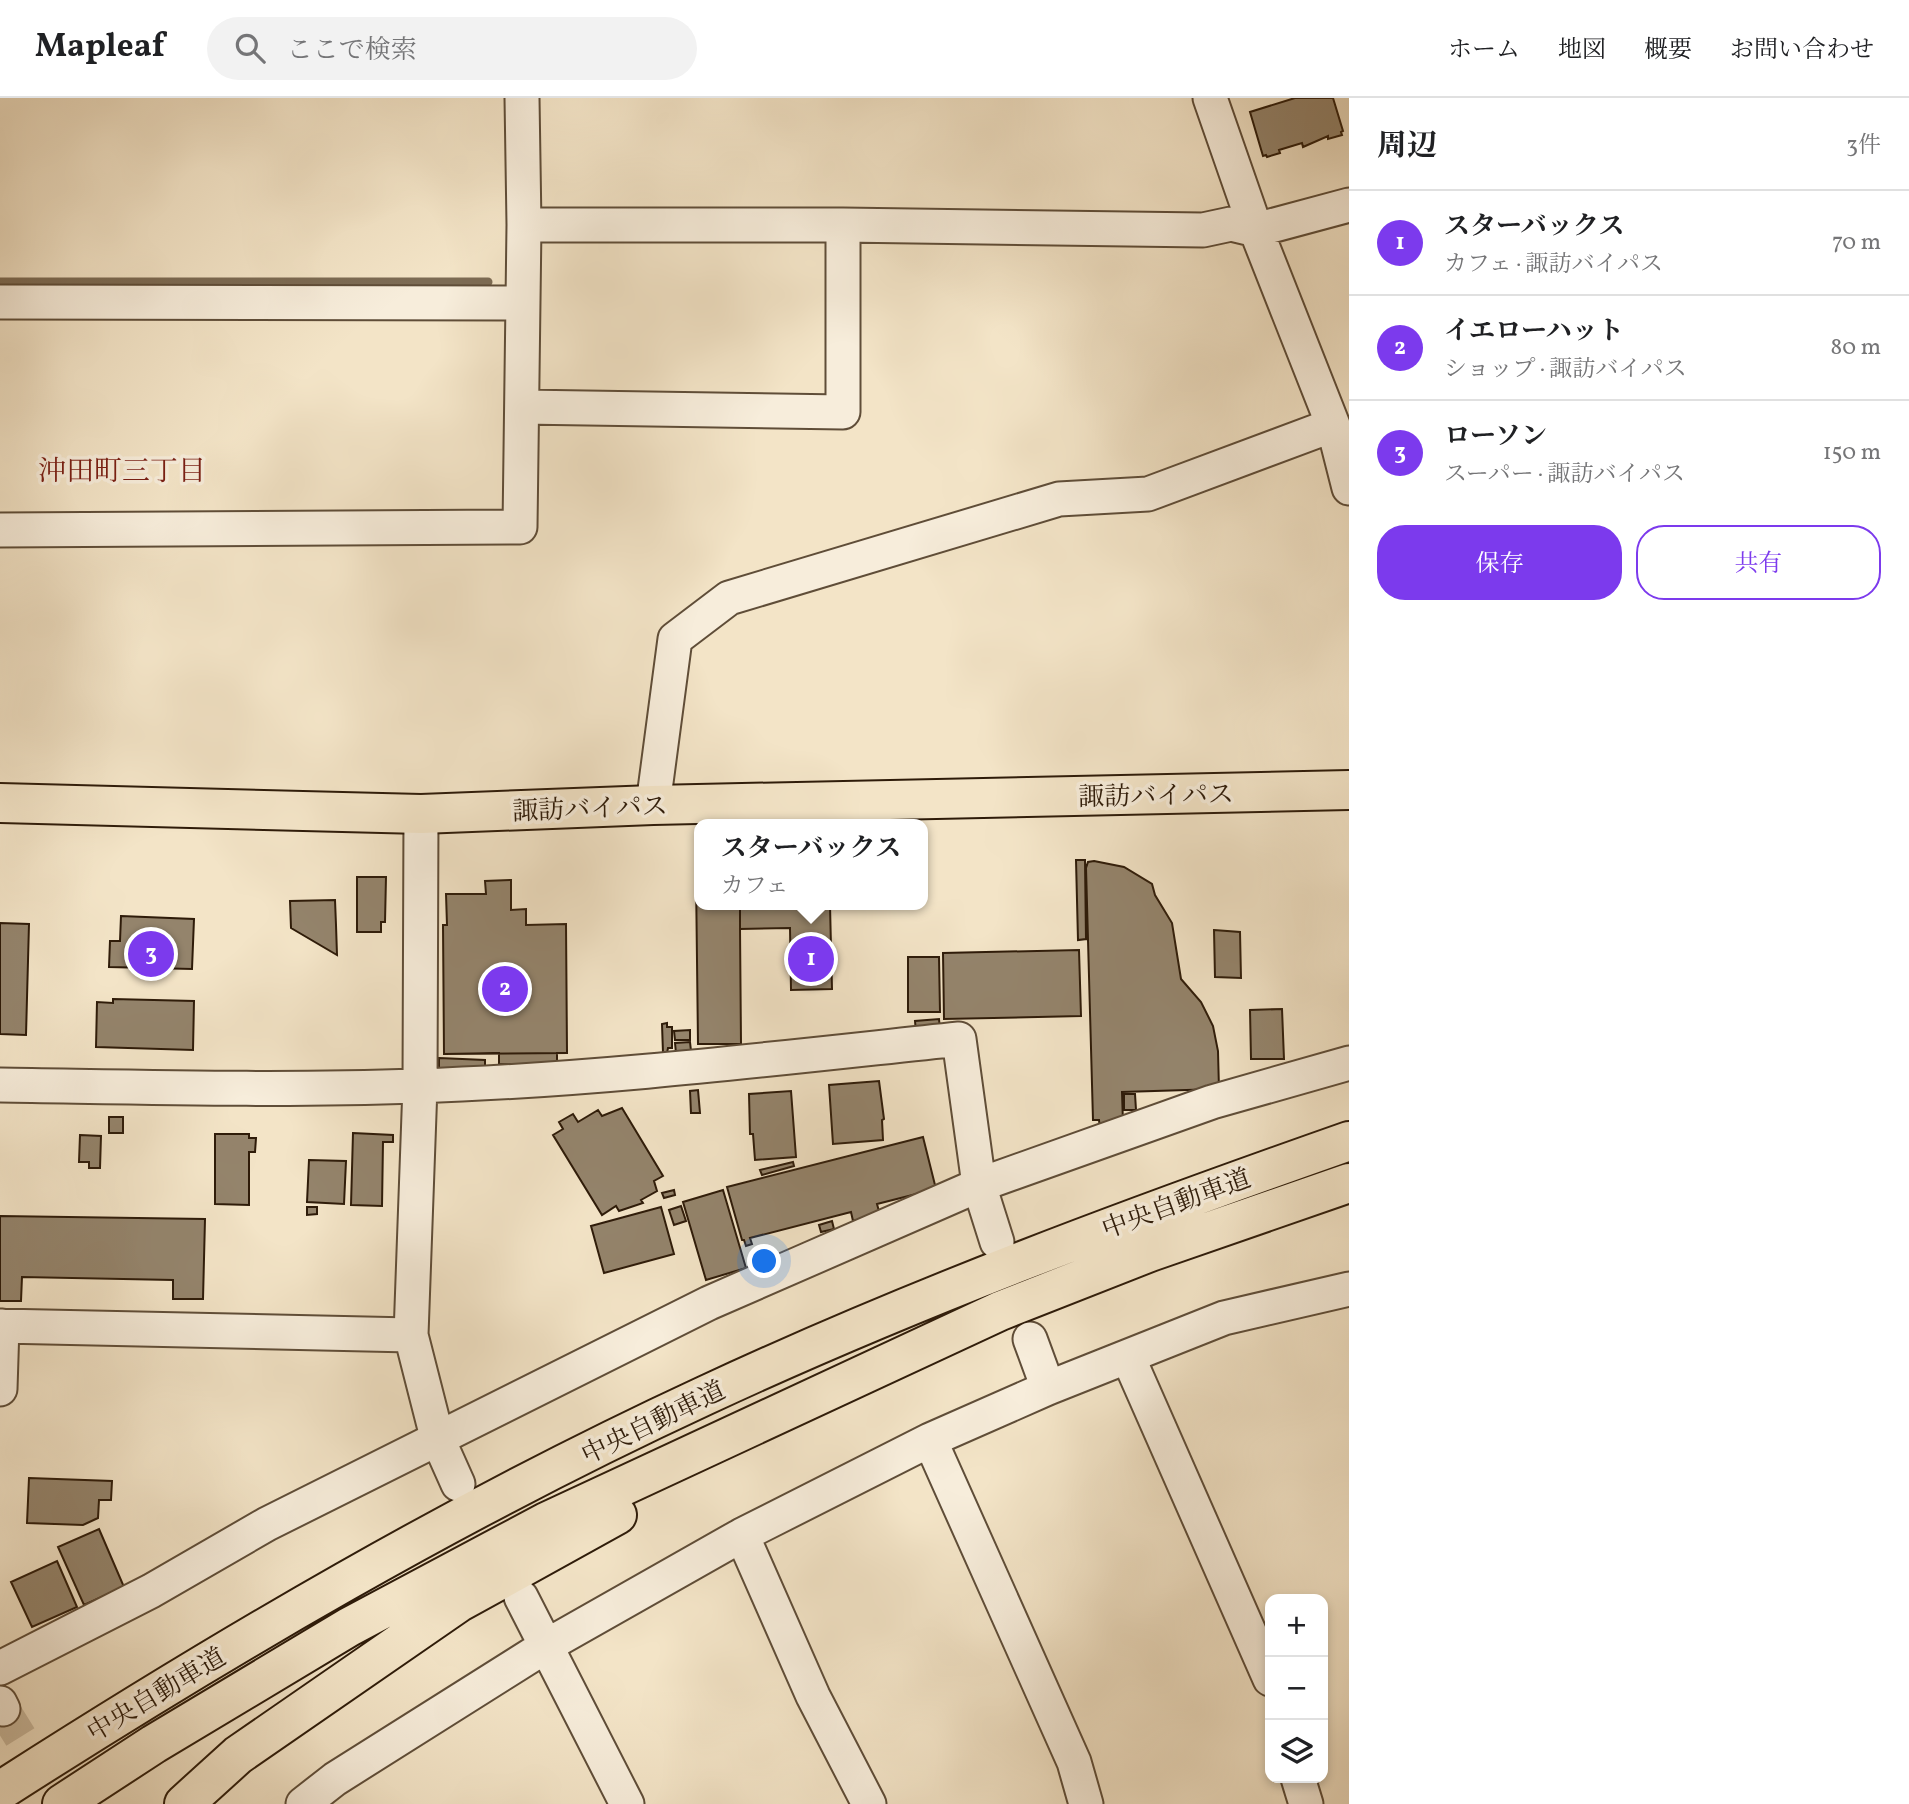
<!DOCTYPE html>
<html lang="ja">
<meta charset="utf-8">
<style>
body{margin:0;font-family:Vollkorn,"Noto Serif JP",serif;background:#f2f2f2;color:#202124}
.controls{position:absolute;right:21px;bottom:21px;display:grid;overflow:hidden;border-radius:14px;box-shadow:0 4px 10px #0003}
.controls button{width:63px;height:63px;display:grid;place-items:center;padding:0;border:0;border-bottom:2px solid #e0e0e0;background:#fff;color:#202124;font:35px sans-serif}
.you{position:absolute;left:765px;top:1164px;width:24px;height:24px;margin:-18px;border:5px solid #fff;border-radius:50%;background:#1a73e8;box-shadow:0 0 0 10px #1a73e833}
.badge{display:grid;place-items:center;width:46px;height:46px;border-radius:50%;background:#7c3aed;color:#fff;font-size:23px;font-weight:700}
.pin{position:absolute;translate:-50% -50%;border:4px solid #fff;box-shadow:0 2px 7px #0006}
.popup{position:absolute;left:694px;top:721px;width:234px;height:91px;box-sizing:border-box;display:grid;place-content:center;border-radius:14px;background:#fff;filter:drop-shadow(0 2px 5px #0005);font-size:23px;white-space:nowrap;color:#757577}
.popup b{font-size:26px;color:#202124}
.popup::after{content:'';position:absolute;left:50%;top:100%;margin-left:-14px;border:14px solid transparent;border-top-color:#fff}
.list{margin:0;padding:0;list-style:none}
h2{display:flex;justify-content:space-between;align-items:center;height:91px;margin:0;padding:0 28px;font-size:30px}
h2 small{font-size:23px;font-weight:400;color:#757577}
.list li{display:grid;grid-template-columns:46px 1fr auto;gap:21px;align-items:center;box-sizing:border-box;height:105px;padding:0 28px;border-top:2px solid #e0e0e0}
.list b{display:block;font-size:26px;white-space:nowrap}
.list p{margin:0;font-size:23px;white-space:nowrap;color:#757577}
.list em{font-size:23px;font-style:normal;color:#757577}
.actions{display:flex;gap:14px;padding:21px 28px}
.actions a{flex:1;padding:16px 0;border:2px solid #7c3aed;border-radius:28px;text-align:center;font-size:24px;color:#7c3aed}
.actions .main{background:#7c3aed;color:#fff}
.icon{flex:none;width:38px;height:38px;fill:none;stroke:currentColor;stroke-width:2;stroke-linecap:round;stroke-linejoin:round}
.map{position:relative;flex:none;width:1349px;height:1706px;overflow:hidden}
header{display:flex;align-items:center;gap:42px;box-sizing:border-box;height:98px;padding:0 35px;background:#fff;border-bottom:2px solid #e0e0e0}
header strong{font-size:33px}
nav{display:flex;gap:38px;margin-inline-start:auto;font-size:24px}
.search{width:490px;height:63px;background:#f2f2f2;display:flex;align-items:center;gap:18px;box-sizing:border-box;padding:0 24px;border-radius:38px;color:#757577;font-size:26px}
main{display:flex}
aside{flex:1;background:#fff}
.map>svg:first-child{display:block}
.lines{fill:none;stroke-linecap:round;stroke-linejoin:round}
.stream{stroke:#7c6b54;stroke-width:9}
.building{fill:#94846c;stroke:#2e1b09;stroke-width:2}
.minor-tunnel{stroke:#ccbca1;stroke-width:33;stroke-dasharray:33 17;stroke-linecap:butt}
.minor-casing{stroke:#5f4d38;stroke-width:37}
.highway-casing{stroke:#2e1b09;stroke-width:42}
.minor{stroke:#f7eddb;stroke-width:33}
.highway{stroke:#f3e4c7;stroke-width:38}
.labels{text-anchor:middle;stroke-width:7;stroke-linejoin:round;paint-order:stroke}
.street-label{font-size:26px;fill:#2e1b09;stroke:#f7eddb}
.neighbourhood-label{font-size:28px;fill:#7a1f14;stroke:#f7eddb}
</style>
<header>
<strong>Mapleaf</strong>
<div class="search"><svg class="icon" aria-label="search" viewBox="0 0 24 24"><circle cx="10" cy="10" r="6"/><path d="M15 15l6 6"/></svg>ここで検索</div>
<nav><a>ホーム</a><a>地図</a><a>概要</a><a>お問い合わせ</a></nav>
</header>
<main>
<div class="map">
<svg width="1349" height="1706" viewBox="0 0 1349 1706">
<rect width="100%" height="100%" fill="#f3e4c7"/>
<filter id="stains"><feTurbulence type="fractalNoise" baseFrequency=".00286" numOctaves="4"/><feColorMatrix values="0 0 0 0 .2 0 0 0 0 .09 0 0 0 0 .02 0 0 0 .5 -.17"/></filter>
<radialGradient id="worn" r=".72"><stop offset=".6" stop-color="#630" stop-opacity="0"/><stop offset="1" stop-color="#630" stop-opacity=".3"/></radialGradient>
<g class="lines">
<path class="stream" d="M 0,184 L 488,184"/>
</g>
<path class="building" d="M 1295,0 L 1333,0 L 1343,33 L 1341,34 L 1342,37 L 1328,41 L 1328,38 L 1303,49 L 1302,45 L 1279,52 L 1280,55 L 1267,59 L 1266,57 L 1263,58 L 1250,14 Z
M 1076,762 L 1085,762 L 1086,841 L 1078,842 Z
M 1094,763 L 1124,769 L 1152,786 L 1155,797 L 1172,825 L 1181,881 L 1201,904 L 1213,928 L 1218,953 L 1219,991 L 1122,994 L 1123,1025 L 1100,1031 L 1099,1022 L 1093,1022 L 1086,770 L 1088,764 Z
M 357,779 L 386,779 L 385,824 L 381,824 L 381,834 L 357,834 Z
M 696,779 L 699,779 L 699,807 L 830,807 L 832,891 L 791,892 L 790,830 L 740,831 L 741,946 L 698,946 Z
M 511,782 L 511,812 L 526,811 L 526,827 L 566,826 L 567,955 L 444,956 L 443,827 L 447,827 L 446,796 L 486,796 L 485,783 Z
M 511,782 L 511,812 L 526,811 L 526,827 L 566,826 L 567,955 L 557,955 L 557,967 L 499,966 L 499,955 L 444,956 L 443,827 L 447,827 L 446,796 L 486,796 L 485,783 Z
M 335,802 L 336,827 L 337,857 L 291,830 L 290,803 Z
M 740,807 L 830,807 L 832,891 L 791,892 L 790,830 L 740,831 Z
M 121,818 L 194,821 L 192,871 L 109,869 L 110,843 L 120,843 Z
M 0,825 L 29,826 L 26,937 L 0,936 Z
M 1214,832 L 1240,834 L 1241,880 L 1215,879 Z
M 1079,852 L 1081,918 L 944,921 L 943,855 Z
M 908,859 L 939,859 L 940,914 L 908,914 Z
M 113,901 L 194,903 L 193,952 L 96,949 L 97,904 L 113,905 Z
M 1282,911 L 1284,961 L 1251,961 L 1250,912 Z
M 939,921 L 940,932 L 916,934 L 915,923 Z
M 667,925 L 667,929 L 672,929 L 672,950 L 668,950 L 667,955 L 663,955 L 662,926 Z
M 690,932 L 690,942 L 675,942 L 674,933 Z
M 690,944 L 691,953 L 676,955 L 675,945 Z
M 439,960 L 485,962 L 485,972 L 439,972 Z
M 879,983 L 884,1021 L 882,1022 L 883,1042 L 833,1046 L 829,987 Z
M 698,992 L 700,1015 L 691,1015 L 690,993 Z
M 791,993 L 796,1059 L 755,1062 L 753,1036 L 750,1036 L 749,996 Z
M 1124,996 L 1135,996 L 1136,1012 L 1124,1012 Z
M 622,1010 L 663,1078 L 654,1083 L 657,1093 L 641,1102 L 643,1105 L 619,1113 L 616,1108 L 602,1117 L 553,1037 L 563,1031 L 559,1024 L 573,1016 L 578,1024 L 598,1012 L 602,1018 Z
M 109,1019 L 123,1019 L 123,1035 L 109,1035 Z
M 353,1035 L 393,1037 L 393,1044 L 383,1044 L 382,1108 L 351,1107 Z
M 215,1036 L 249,1036 L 249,1040 L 256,1040 L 255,1054 L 249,1054 L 249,1107 L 215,1106 Z
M 80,1037 L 101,1038 L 100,1070 L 89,1070 L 89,1064 L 79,1064 Z
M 923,1039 L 936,1091 L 877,1106 L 880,1117 L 853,1123 L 851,1114 L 750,1140 L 752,1146 L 746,1148 L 744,1142 L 742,1142 L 727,1089 Z
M 309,1062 L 346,1063 L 344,1106 L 307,1104 Z
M 793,1064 L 794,1068 L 762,1077 L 760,1072 Z
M 674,1092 L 675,1097 L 664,1100 L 662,1095 Z
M 723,1092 L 746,1170 L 706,1182 L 683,1104 Z
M 681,1108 L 686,1123 L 674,1127 L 669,1112 Z
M 307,1109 L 317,1109 L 317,1116 L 307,1117 Z
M 661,1109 L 674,1156 L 604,1175 L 591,1128 Z
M 0,1118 L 205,1121 L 203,1201 L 173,1201 L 173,1182 L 22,1179 L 21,1203 L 0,1203 Z
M 832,1123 L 834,1131 L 821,1134 L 819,1127 Z
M 29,1380 L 112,1383 L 111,1402 L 99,1402 L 98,1420 L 83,1427 L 27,1425 Z
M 99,1431 L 124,1489 L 84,1507 L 58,1449 Z
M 57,1463 L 77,1509 L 32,1529 L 11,1484 Z"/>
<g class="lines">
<path class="minor-tunnel" d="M 3,1611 L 62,1706"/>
<defs>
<path id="minor" d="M 1210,0 L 1256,132 L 1333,327 L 1349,390
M 524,127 L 843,127 L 1203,132 L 1231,126 L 1256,132 L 1349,107
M 0,204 L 521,205
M 522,309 L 843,314 L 843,127
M 0,432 L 520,429 L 524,127 L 522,0
M 653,707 L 675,541 L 729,500 L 1059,401 L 1148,396 L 1333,327
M 421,716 L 420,988 L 411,1237 L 437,1339 L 458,1386
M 0,987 C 139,989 278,993 417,988 C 598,982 779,960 959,941 L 979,1087 L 997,1144
M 0,1228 L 411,1237
M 1030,1241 L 1048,1290
M 1128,1259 L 1270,1581
M 0,1291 L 2,1228
M 930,1342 L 1074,1664 L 1086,1706
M 742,1437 L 813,1598 L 869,1706
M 521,1499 L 627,1706
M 0,1570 L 151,1493 L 267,1426 L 709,1205 L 979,1087 L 1212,1004 L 1349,965
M 0,1605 L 3,1611
M 1298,1680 L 1306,1706
M 303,1706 L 335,1681 L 546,1548 L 742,1437 L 930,1342 L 1048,1290 L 1224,1220 L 1349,1191"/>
<path id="highway" d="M 0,705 L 421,716 L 653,707 L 1349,692
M 0,1693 C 226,1548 460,1411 704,1298 C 914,1200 1130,1120 1349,1043
M 62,1706 L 154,1646 L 349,1529 L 546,1424 L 1000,1213 L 1150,1154 L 1349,1085
M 184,1706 L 238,1657 L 458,1505 L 617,1417"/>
</defs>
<use href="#minor" class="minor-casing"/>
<use href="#highway" class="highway-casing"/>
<use href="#minor" class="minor"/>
<use href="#highway" class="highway"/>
</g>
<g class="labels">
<g class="street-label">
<text transform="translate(1156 697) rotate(-1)" y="9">諏訪バイパス</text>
<text transform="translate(590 710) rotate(-2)" y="9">諏訪バイパス</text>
<text transform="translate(1176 1105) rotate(-20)" y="9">中央自動車道</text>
<text transform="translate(653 1324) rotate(-26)" y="9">中央自動車道</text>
<text transform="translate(156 1596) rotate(-31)" y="9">中央自動車道</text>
</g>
<g class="neighbourhood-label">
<text x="122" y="382">沖田町三丁目</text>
</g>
</g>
<rect width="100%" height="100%" filter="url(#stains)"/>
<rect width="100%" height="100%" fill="url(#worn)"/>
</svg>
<div class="controls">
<button>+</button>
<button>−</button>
<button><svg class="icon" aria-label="layers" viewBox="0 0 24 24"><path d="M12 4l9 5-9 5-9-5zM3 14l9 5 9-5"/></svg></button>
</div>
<div class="you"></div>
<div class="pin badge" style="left:811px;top:861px">1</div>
<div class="popup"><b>スターバックス</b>カフェ</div>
<div class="pin badge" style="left:505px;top:891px">2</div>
<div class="pin badge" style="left:151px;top:856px">3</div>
</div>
<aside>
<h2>周辺<small>3件</small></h2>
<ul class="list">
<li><span class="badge">1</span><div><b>スターバックス</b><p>カフェ · 諏訪バイパス</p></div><em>70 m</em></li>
<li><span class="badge">2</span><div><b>イエローハット</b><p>ショップ · 諏訪バイパス</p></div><em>80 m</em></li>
<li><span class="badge">3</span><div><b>ローソン</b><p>スーパー · 諏訪バイパス</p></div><em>150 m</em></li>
</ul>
<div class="actions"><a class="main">保存</a><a>共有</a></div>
</aside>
</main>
